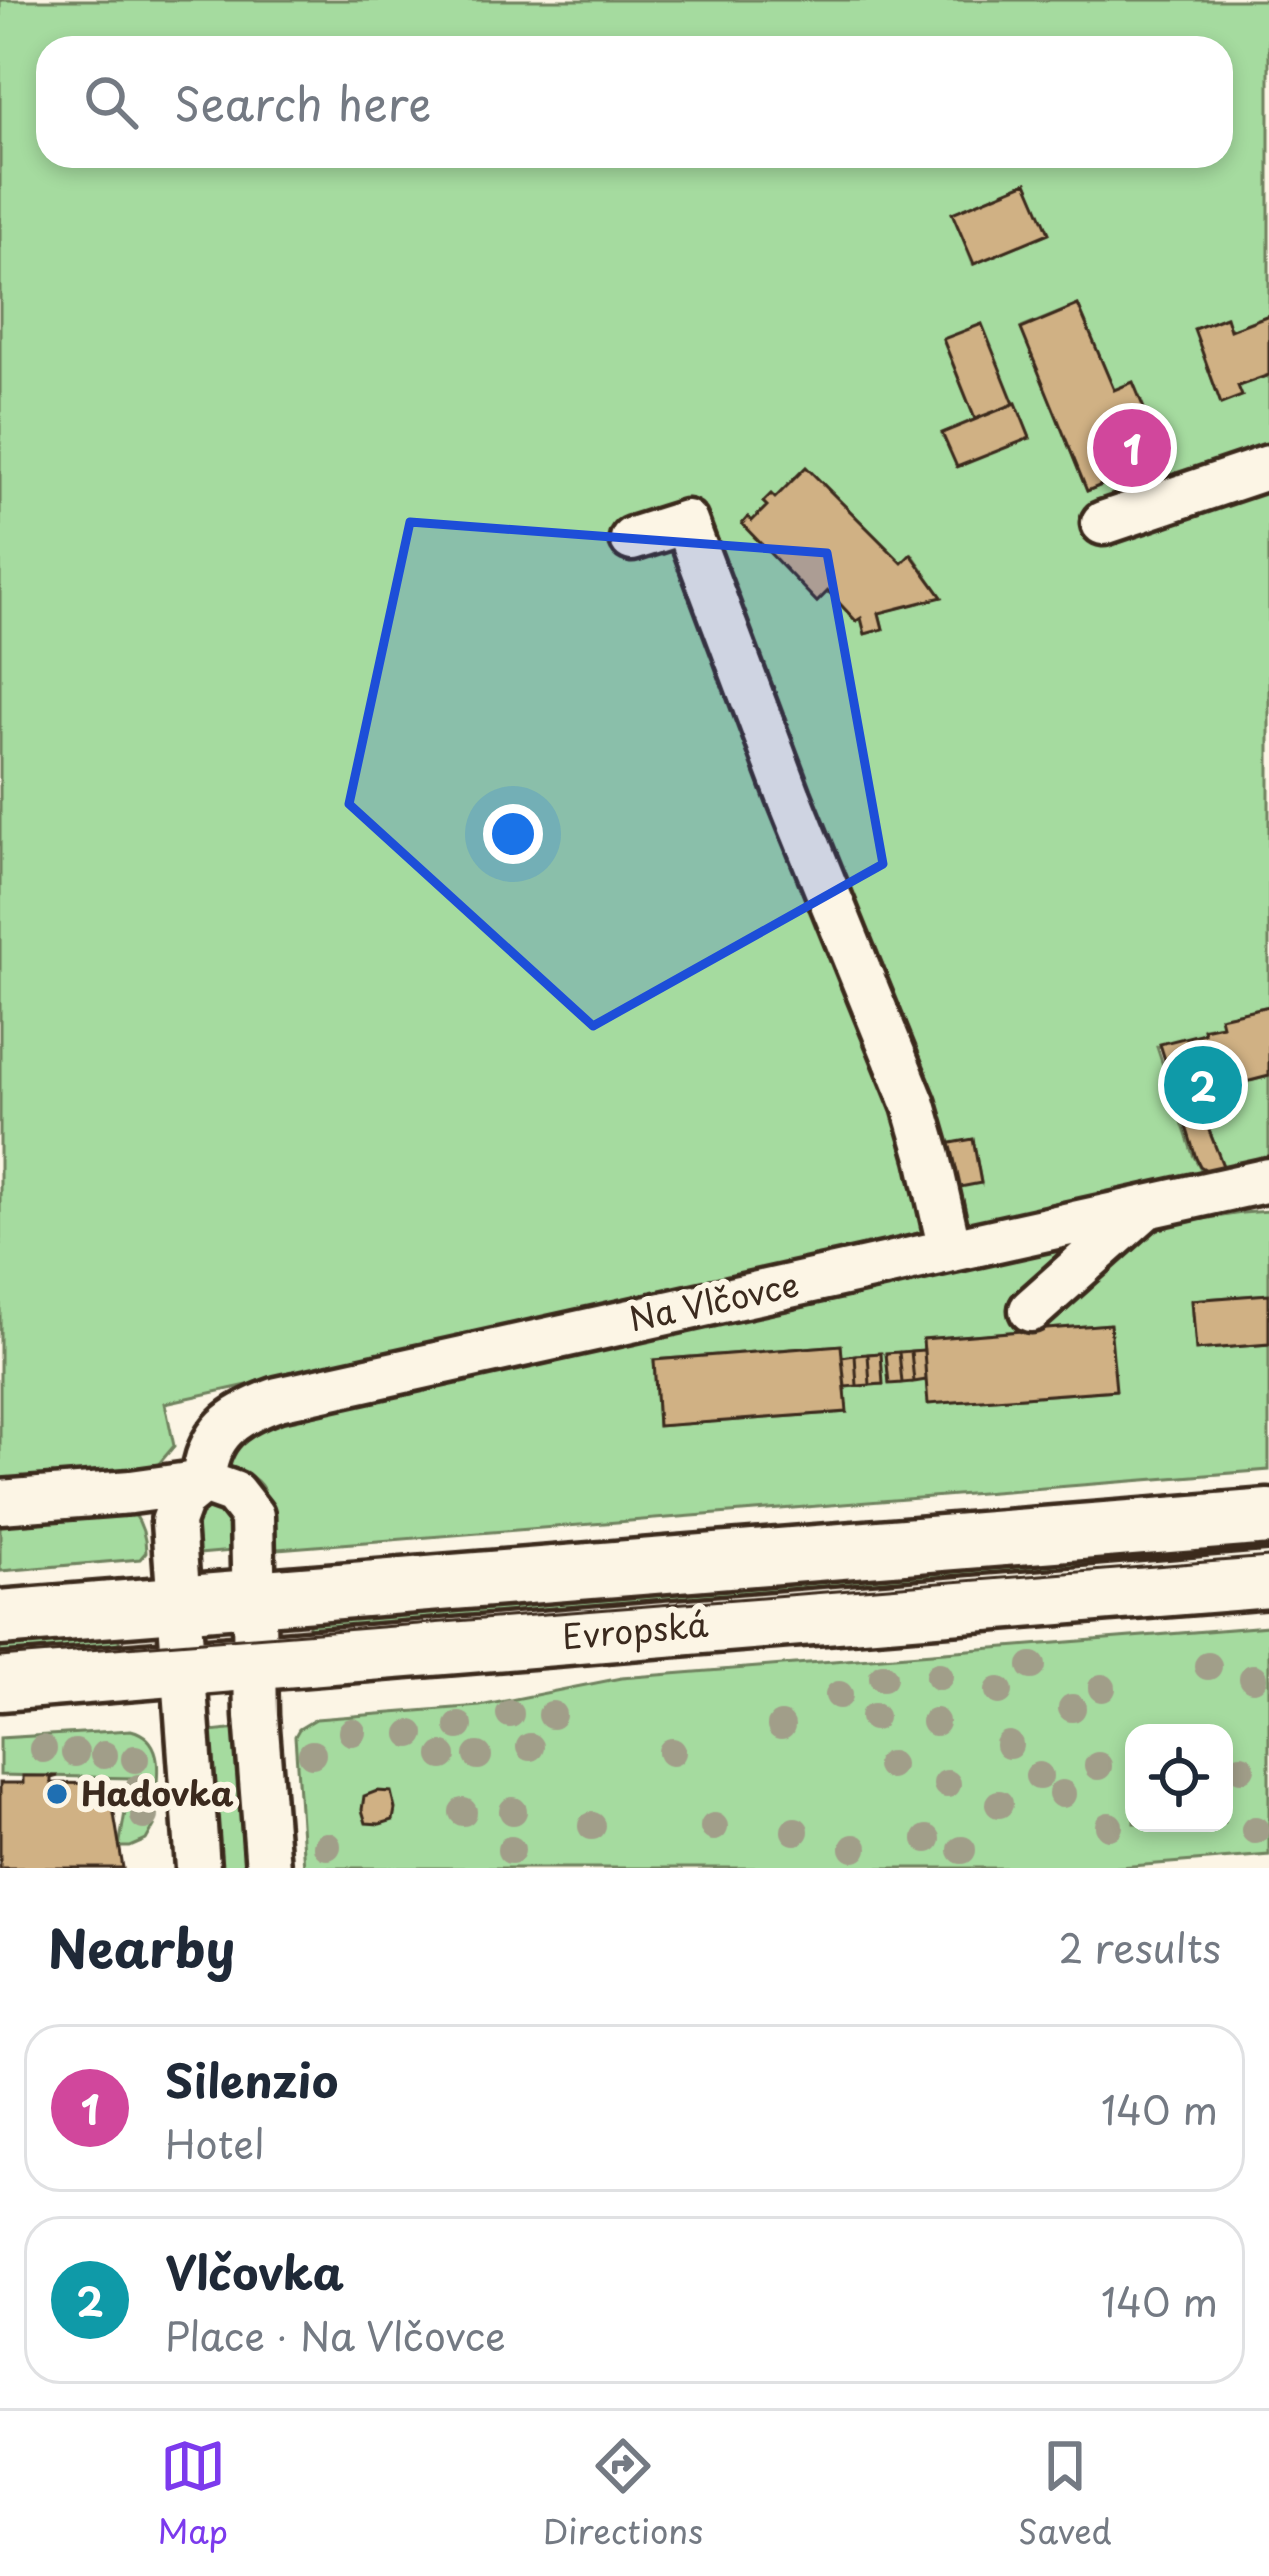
<!DOCTYPE html>
<meta charset="utf-8">
<style>
body{margin:0;font-family:"Playpen Sans",sans-serif;background:#f2f2f3;color:#1f2937}
.controls{position:absolute;right:36px;bottom:36px;display:grid;overflow:hidden;border-radius:24px;box-shadow:0 6px 18px #0003}
.controls button{width:108px;height:108px;display:grid;place-items:center;padding:0;border:0;border-bottom:3px solid #e0e1e3;background:#fff;color:#1f2937;font:60px sans-serif}
.you{position:absolute;left:513px;top:834px;width:42px;height:42px;margin:-30px;border:9px solid #fff;border-radius:50%;background:#1a73e8;box-shadow:0 0 0 18px #1a73e833}
.badge{display:grid;place-items:center;width:78px;height:78px;border-radius:50%;background:#7c3aed;color:#fff;font-size:39px;font-weight:700}
.pin{position:absolute;translate:-50% -50%;border:6px solid #fff;box-shadow:0 3px 12px #0006}
.list{margin:0;padding:0;list-style:none}
h2{display:flex;justify-content:space-between;align-items:center;height:156px;margin:0;padding:0 48px;font-size:51px}
h2 small{font-size:39px;font-weight:400;color:#747a83}
.list li{display:grid;grid-template-columns:78px 1fr auto;gap:36px;align-items:center;box-sizing:border-box;height:168px;margin:0 24px 24px;padding:0 24px;border:3px solid #e0e1e3;border-radius:36px}
.list b{display:block;font-size:45px;white-space:nowrap}
.list p{margin:0;font-size:39px;white-space:nowrap;color:#747a83}
.list em{font-size:39px;font-style:normal;color:#747a83}
.icon{flex:none;width:66px;height:66px;fill:none;stroke:currentColor;stroke-width:2;stroke-linecap:round;stroke-linejoin:round}
.map{position:relative;flex:none;width:1269px;height:1868px;overflow:hidden}
.search{position:absolute;background:#fff;box-shadow:0 6px 18px #0003;left:36px;right:36px;top:36px;height:132px;display:flex;align-items:center;gap:30px;box-sizing:border-box;padding:0 42px;border-radius:36px;color:#747a83;font-size:45px}
.sheet{height:540px;background:#fff}
nav{display:flex;justify-content:space-around;align-items:center;box-sizing:border-box;height:168px;border-top:3px solid #e0e1e3;background:#fff;font-size:33px;color:#747a83}
nav a{display:grid;justify-items:center;gap:6px}
nav .on{color:#7c3aed}
.map>svg:first-child{display:block}
.green{fill:#a5db9f;stroke:#70825e;stroke-width:3;fill-rule:evenodd}
.building{fill:#d0b184;stroke:#3b2a1e;stroke-width:3}
.lines{fill:none;stroke-linecap:round;stroke-linejoin:round}
.minor-casing{stroke:#3b2a1e;stroke-width:51}
.major-casing{stroke:#3b2a1e;stroke-width:63}
.minor{stroke:#fcf5e5;stroke-width:42}
.major{stroke:#fcf5e5;stroke-width:54}
.tram{stroke:#3b2a1e;stroke-width:3}
.tree{fill:#a19e89}
.marked{fill:#1d4ed8;fill-opacity:0.2;stroke:#1d4ed8;stroke-width:9;stroke-linejoin:round}
.poi-dot{fill:#1f6fb2;stroke:#fcf5e5;stroke-width:4.5}
.labels{text-anchor:middle;stroke-width:12;stroke-linejoin:round;paint-order:stroke}
.street-label{font-size:33px;fill:#3b2a1e;stroke:#fcf5e5}
.poi-label{font-size:33px;font-weight:bold;fill:#3b2a1e;stroke:#fcf5e5;text-anchor:start}
</style>
<div class="map">
<svg width="1269" height="1868" viewBox="0 0 1269 1868">
<rect width="100%" height="100%" fill="#fcf5e5"/>
<filter id="ink" filterUnits="userSpaceOnUse"><feTurbulence type="fractalNoise" baseFrequency=".00833" numOctaves="2"/><feDisplacementMap in="SourceGraphic" scale="24" xChannelSelector="R" yChannelSelector="G"/><feConvolveMatrix kernelMatrix="1 2 1 2 8 2 1 2 1" color-interpolation-filters="sRGB"/></filter>
<g filter="url(#ink)">
<path class="green" d="M 0,0 L 1269,0 L 1269,315 L 1230,330 L 1225,317 L 1194,330 L 1221,403 L 1241,396 L 1238,386 L 1269,375 L 1269,1006 L 1221,1017 L 1222,1025 L 1204,1028 L 1204,1033 L 1157,1047 L 1193,1155 L 1205,1176 L 165,1403 L 174,1446 L 151,1473 L 0,1493 ZM 48,48 L 1221,48 L 1221,156 L 48,156 ZM 1027,182 L 1048,233 L 973,264 L 953,213 ZM 1078,305 L 1114,390 L 1165,459 L 1087,491 L 1021,328 ZM 943,340 L 1016,404 L 1030,438 L 943,433 L 975,419 ZM 806,467 L 902,563 L 912,554 L 941,596 L 879,613 L 883,629 L 865,634 L 861,618 L 856,621 L 828,591 L 817,602 L 742,524 L 748,517 L 752,521 L 767,506 L 763,502 L 771,494 L 775,498 ZM 973,1140 L 981,1182 L 981,1183 L 947,1144 Z
M 1269,1076 L 1269,1157 L 1225,1171 L 1195,1095 Z
M 1269,1211 L 1269,1294 L 1192,1300 L 1196,1350 L 1269,1344 L 1269,1470 L 278,1549 L 271,1546 L 264,1490 C 254,1473 239,1471 221,1467 L 240,1428 L 1104,1234 L 1242,1213 ZM 1109,1324 L 1115,1390 L 929,1404 L 926,1380 L 889,1383 L 886,1354 L 924,1350 L 923,1339 ZM 841,1345 L 842,1357 L 880,1353 L 882,1384 L 845,1387 L 846,1412 L 658,1426 L 654,1360 Z
M 211,1500 L 228,1514 L 233,1551 L 187,1555 L 189,1502 Z
M 128,1505 C 140,1519 146,1534 146,1552 L 140,1559 L 0,1571 L 0,1514 Z
M 1269,1533 L 1269,1563 L 310,1640 L 308,1610 Z
M 118,1624 L 120,1655 L 0,1665 L 0,1633 Z
M 1269,1626 L 1269,1855 L 1107,1868 L 304,1868 L 295,1736 L 299,1729 L 316,1719 L 480,1706 L 621,1678 ZM 1134,1733 L 1224,1733 L 1224,1823 L 1134,1823 Z
M 239,1729 L 248,1868 L 218,1868 L 210,1732 Z
M 131,1730 C 162,1738 159,1768 156,1793 L 153,1794 L 151,1824 L 154,1826 L 146,1840 L 130,1847 L 119,1847 L 131,1778 L 0,1775 L 0,1738 Z"/>
<path class="building" d="M 1027,182 L 1049,233 L 974,264 L 952,213 Z
M 1078,305 L 1114,390 L 1133,382 L 1165,459 L 1087,491 L 1021,329 Z
M 1269,315 L 1269,375 L 1238,386 L 1242,396 L 1221,404 L 1194,329 L 1226,317 L 1230,330 Z
M 982,324 L 1014,404 L 975,419 L 943,339 Z
M 1016,403 L 1030,438 L 957,467 L 942,433 Z
M 806,467 L 902,563 L 911,554 L 942,597 L 879,613 L 883,629 L 865,634 L 861,618 L 856,621 L 828,591 L 817,602 L 742,524 L 748,517 L 752,521 L 767,506 L 763,502 L 771,494 L 775,498 Z
M 1269,1006 L 1269,1076 L 1195,1095 L 1225,1171 L 1208,1171 L 1200,1166 L 1196,1158 L 1160,1044 L 1204,1033 L 1203,1029 L 1222,1025 L 1220,1017 Z
M 973,1139 L 981,1183 L 955,1188 L 946,1144 Z
M 1269,1294 L 1269,1344 L 1196,1350 L 1192,1300 Z
M 1110,1324 L 1116,1390 L 928,1404 L 923,1339 Z
M 841,1345 L 847,1412 L 658,1426 L 654,1360 Z
M 924,1350 L 926,1380 L 914,1382 L 911,1351 Z
M 911,1351 L 914,1382 L 902,1383 L 899,1352 Z
M 899,1352 L 902,1383 L 889,1384 L 886,1353 Z
M 881,1353 L 883,1384 L 870,1385 L 868,1354 Z
M 868,1354 L 870,1385 L 857,1386 L 855,1355 Z
M 855,1355 L 857,1386 L 845,1387 L 842,1357 Z
M 23,1776 L 58,1776 L 51,1778 L 51,1783 L 109,1784 L 123,1868 L 0,1868 L 0,1783 L 23,1783 Z
M 377,1791 L 391,1792 L 395,1809 L 393,1820 L 380,1824 L 366,1823 L 362,1810 L 364,1796 Z"/>
<g class="lines">
<defs>
<path id="minor" d="M 1103,523 L 1269,467
M 632,539 L 686,522 L 789,797 L 914,1105 L 929,1157 L 950,1250
M 1031,1310 L 1142,1211
M 0,1502 L 131,1492 L 203,1482 L 234,1493 L 252,1516 L 256,1716 L 268,1868
M 198,1868 L 173,1522 L 181,1500 L 203,1482 C 207,1432 233,1415 278,1399 L 1269,1180"/>
<path id="major" d="M 0,1618 L 1269,1517
M 0,1683 L 1269,1580"/>
</defs>
<use href="#minor" class="minor-casing"/>
<use href="#major" class="major-casing"/>
<use href="#minor" class="minor"/>
<use href="#major" class="major"/>
<path class="tram" d="M 0,1657 L 1269,1557"/>
</g>
<g class="tree">
<circle cx="1032" cy="1666" r="14"/>
<circle cx="1208" cy="1666" r="14"/>
<circle cx="939" cy="1676" r="14"/>
<circle cx="883" cy="1677" r="14"/>
<circle cx="1253" cy="1678" r="14"/>
<circle cx="1102" cy="1688" r="14"/>
<circle cx="999" cy="1691" r="14"/>
<circle cx="839" cy="1695" r="14"/>
<circle cx="1072" cy="1708" r="14"/>
<circle cx="510" cy="1714" r="14"/>
<circle cx="552" cy="1715" r="14"/>
<circle cx="874" cy="1717" r="14"/>
<circle cx="935" cy="1722" r="14"/>
<circle cx="459" cy="1726" r="14"/>
<circle cx="781" cy="1726" r="14"/>
<circle cx="352" cy="1732" r="14"/>
<circle cx="411" cy="1734" r="14"/>
<circle cx="1009" cy="1745" r="14"/>
<circle cx="530" cy="1747" r="14"/>
<circle cx="43" cy="1749" r="14"/>
<circle cx="672" cy="1752" r="14"/>
<circle cx="75" cy="1753" r="14"/>
<circle cx="312" cy="1754" r="14"/>
<circle cx="104" cy="1755" r="14"/>
<circle cx="443" cy="1756" r="14"/>
<circle cx="478" cy="1756" r="14"/>
<circle cx="135" cy="1759" r="14"/>
<circle cx="890" cy="1765" r="14"/>
<circle cx="1098" cy="1766" r="14"/>
<circle cx="1241" cy="1768" r="14"/>
<circle cx="1039" cy="1776" r="14"/>
<circle cx="947" cy="1784" r="14"/>
<circle cx="139" cy="1788" r="14"/>
<circle cx="1062" cy="1794" r="14"/>
<circle cx="999" cy="1804" r="14"/>
<circle cx="513" cy="1811" r="14"/>
<circle cx="463" cy="1812" r="14"/>
<circle cx="144" cy="1816" r="14"/>
<circle cx="592" cy="1826" r="14"/>
<circle cx="1109" cy="1826" r="14"/>
<circle cx="714" cy="1827" r="14"/>
<circle cx="1255" cy="1830" r="14"/>
<circle cx="795" cy="1831" r="14"/>
<circle cx="927" cy="1839" r="14"/>
<circle cx="327" cy="1846" r="14"/>
<circle cx="854" cy="1848" r="14"/>
<circle cx="511" cy="1850" r="14"/>
<circle cx="962" cy="1850" r="14"/>
</g>
</g>
<path class="marked" d="M 410,522 L 827,553 L 883,864 L 593,1026 L 349,804 Z"/>
<circle class="poi-dot" cx="57" cy="1794" r="12"/>
<g class="labels">
<g class="street-label">
<text transform="translate(714 1302) rotate(-12)" y="12">Na Vlčovce</text>
<text transform="translate(635 1631) rotate(-5)" y="12">Evropská</text>
</g>
<g class="poi-label">
<text x="81" y="1806">Hadovka</text>
</g>
</g>
</svg>
<div class="controls">
<button><svg class="icon" aria-label="locate" viewBox="0 0 24 24"><circle cx="12" cy="12" r="6"/><path d="M12 2v4M12 18v4M2 12h4M18 12h4"/></svg></button>
</div>
<div class="you"></div>
<div class="pin badge" style="left:1132px;top:448px;background:#d1479c">1</div>
<div class="pin badge" style="left:1203px;top:1085px;background:#0f9aa8">2</div>
<div class="search"><svg class="icon" aria-label="search" viewBox="0 0 24 24"><circle cx="10" cy="10" r="6"/><path d="M15 15l6 6"/></svg>Search here</div>
</div>
<section class="sheet">
<h2>Nearby<small>2 results</small></h2>
<ul class="list">
<li><span class="badge" style="background:#d1479c">1</span><div><b>Silenzio</b><p>Hotel</p></div><em>140 m</em></li>
<li><span class="badge" style="background:#0f9aa8">2</span><div><b>Vlčovka</b><p>Place · Na Vlčovce</p></div><em>140 m</em></li>
</ul>
</section>
<nav>
<a class="on"><svg class="icon" aria-label="map" viewBox="0 0 24 24"><path d="M3 6l6-2 6 2 6-2v14l-6 2-6-2-6 2zM9 4v14M15 6v14"/></svg>Map</a>
<a><svg class="icon" aria-label="directions" viewBox="0 0 24 24"><path d="M12 3l9 9-9 9-9-9zM9 14v-3h6M13 9l2 2-2 2"/></svg>Directions</a>
<a><svg class="icon" aria-label="saved" viewBox="0 0 24 24"><path d="M7 4h10v16l-5-4-5 4z"/></svg>Saved</a>
</nav>
